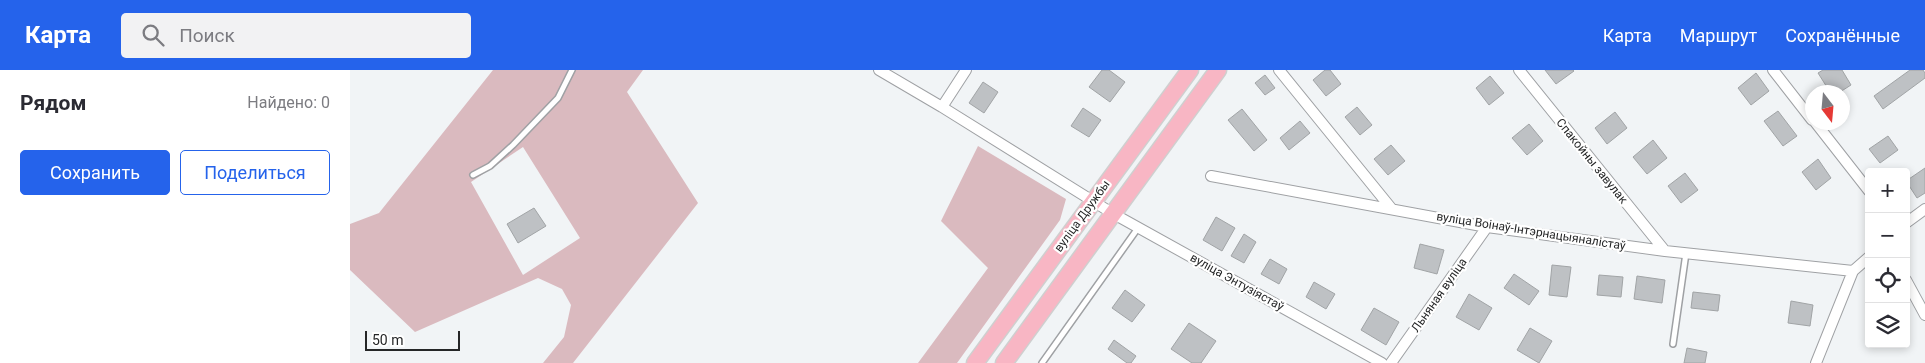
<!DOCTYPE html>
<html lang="ru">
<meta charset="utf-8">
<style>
body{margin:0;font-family:Roboto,sans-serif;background:#f2f2f3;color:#2b2b33}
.controls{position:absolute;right:15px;bottom:15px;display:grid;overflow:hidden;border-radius:5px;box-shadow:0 2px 8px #0003}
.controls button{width:45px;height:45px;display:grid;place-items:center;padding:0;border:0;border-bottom:1px solid #e1e1e2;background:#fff;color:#2b2b33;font:25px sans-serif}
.compass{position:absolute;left:1455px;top:15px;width:45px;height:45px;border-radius:50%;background:#fff;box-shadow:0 2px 8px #0003;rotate:164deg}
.scale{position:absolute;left:15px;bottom:12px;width:95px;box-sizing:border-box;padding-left:5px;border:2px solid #252627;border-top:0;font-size:14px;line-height:18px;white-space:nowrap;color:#252627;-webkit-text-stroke:4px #fff;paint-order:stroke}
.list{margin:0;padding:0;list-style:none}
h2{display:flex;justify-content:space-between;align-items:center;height:65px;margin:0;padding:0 20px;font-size:21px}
h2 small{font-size:16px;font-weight:400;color:#7c7c81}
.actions{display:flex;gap:10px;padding:15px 20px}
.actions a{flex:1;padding:11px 0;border:1px solid #2563eb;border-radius:5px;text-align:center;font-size:18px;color:#2563eb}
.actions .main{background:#2563eb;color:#fff}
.icon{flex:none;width:28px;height:28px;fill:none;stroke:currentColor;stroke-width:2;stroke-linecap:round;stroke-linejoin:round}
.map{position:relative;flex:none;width:1575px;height:293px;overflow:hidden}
header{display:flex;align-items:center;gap:30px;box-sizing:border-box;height:70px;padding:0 25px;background:#2563eb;color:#fff}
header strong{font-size:24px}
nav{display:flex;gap:28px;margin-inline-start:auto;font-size:18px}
.search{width:350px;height:45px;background:#f2f2f3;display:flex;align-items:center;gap:12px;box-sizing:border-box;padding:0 18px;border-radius:5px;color:#7c7c81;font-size:19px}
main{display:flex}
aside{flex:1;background:#fff}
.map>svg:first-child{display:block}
.green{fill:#dababf;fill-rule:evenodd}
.building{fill:#bec1c4;stroke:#a1a4a6}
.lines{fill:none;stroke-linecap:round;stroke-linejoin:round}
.lane-casing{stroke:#9fa1a4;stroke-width:8}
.street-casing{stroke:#9fa1a4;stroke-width:12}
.primary-casing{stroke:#cfcfcf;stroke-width:19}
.lane{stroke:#fff;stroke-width:5}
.street{stroke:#fff;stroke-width:10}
.primary{stroke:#f8b6c4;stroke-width:16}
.labels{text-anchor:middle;stroke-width:4.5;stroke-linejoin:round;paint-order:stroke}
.street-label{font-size:12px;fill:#252627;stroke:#fff}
</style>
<header>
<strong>Карта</strong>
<div class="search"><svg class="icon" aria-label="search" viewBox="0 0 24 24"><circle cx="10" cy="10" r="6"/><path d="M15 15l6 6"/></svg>Поиск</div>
<nav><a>Карта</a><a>Маршрут</a><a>Сохранённые</a></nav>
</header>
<main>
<aside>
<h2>Рядом<small>Найдено: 0</small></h2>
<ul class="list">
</ul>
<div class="actions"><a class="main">Сохранить</a><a>Поделиться</a></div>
</aside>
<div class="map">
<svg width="1575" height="293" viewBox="0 0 1575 293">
<rect width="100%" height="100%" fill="#f1f4f6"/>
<path class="green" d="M 143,0 L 293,0 L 277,22 L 348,133 L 223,293 L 193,293 L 214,267 L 221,235 L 212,219 L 188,208 L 65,262 L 0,200 L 0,154 L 29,143 ZM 173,77 L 230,168 L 173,205 L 121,112 Z
M 628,76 L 716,129 L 710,150 L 607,293 L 568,293 L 638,198 L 591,151 Z"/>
<path class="building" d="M 752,0 L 759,0 L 775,12 L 760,32 L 739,17 Z
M 975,0 L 980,0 L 991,14 L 976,26 L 963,10 Z
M 1195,0 L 1223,0 L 1224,1 L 1206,14 Z
M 1473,0 L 1492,0 L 1501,15 L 1490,22 L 1480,22 L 1468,3 Z
M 1560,0 L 1573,0 L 1575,3 L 1575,8 L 1533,39 L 1524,26 Z
M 1406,3 L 1419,21 L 1401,35 L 1388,18 Z
M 915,5 L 925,18 L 915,25 L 905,13 Z
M 1140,6 L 1154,23 L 1139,35 L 1126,18 Z
M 633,12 L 648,22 L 634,43 L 619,33 Z
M 1007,37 L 1022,55 L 1010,65 L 995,47 Z
M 733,38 L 751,50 L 739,67 L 721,56 Z
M 892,39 L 917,70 L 904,81 L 878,50 Z
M 1428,41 L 1447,66 L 1433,76 L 1414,51 Z
M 1265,42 L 1277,58 L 1257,74 L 1245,58 Z
M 950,51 L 960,63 L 939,80 L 930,68 Z
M 1179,54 L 1193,71 L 1177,85 L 1162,68 Z
M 1538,66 L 1548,80 L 1530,93 L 1519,79 Z
M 1303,70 L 1317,88 L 1297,104 L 1283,87 Z
M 1041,75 L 1055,91 L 1038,105 L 1024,89 Z
M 1468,89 L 1481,108 L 1466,120 L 1452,102 Z
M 1575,98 L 1575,123 L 1567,128 L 1556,111 Z
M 1335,103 L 1348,120 L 1331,133 L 1318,116 Z
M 184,138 L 196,156 L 168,173 L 157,154 Z
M 866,147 L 885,158 L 872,181 L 853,170 Z
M 894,164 L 906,172 L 894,193 L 881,186 Z
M 1070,174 L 1094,180 L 1087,204 L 1064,198 Z
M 920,189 L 937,199 L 929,214 L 911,204 Z
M 1202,195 L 1221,197 L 1217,227 L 1199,225 Z
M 1164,204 L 1189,221 L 1179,235 L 1154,218 Z
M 1249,205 L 1273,207 L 1271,227 L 1247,225 Z
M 1287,206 L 1315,210 L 1312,233 L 1284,229 Z
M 964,212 L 985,224 L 976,239 L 956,227 Z
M 775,220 L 795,235 L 782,252 L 762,238 Z
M 1343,222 L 1370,225 L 1368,241 L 1341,238 Z
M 1119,224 L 1142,238 L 1129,260 L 1106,247 Z
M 1441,231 L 1463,235 L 1460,256 L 1438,253 Z
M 1024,238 L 1049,252 L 1036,275 L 1011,260 Z
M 839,253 L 866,271 L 851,293 L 842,293 L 821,279 Z
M 1180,258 L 1202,271 L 1189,293 L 1167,280 Z
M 764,270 L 786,286 L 781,293 L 777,293 L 758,279 Z
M 1337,278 L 1357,282 L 1355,293 L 1334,293 Z"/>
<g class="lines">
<defs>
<path id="lane" d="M 123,105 L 140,96 L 163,75 L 208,28 L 222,0
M 1323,274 L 1336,183
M 692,293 L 788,158"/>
<path id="street" d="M 529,0 L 592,37 L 762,143 L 1032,293
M 929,0 L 1041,138
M 1169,0 L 1315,181
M 1423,0 L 1462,50
M 592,37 L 616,0
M 1465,52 L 1519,121
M 861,106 L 1137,157 L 1315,181 L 1503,201
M 1556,153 L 1575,139
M 1556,210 L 1575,245
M 1041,293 L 1137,157
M 1466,293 L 1503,201 L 1519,187"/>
<path id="primary" d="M 625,293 L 840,0
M 654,293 L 868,0"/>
</defs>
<use href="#lane" class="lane-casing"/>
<use href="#street" class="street-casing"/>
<use href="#primary" class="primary-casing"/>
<use href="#lane" class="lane"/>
<use href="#street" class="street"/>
<use href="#primary" class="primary"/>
</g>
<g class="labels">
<g class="street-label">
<text transform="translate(1242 91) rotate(51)" y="4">Спакойны завулак</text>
<text transform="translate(732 146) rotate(-54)" y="4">вуліца Дружбы</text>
<text transform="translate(1181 161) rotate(9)" y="4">вуліца Воінаў-Інтэрнацыяналістаў</text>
<text transform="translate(887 212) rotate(29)" y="4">вуліца Энтузіястаў</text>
<text transform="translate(1089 225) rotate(-55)" y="4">Льняная вуліца</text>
</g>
</g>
</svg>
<div class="controls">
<button>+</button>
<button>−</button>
<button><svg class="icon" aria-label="locate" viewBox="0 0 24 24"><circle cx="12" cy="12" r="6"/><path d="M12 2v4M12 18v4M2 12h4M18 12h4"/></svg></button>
<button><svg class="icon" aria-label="layers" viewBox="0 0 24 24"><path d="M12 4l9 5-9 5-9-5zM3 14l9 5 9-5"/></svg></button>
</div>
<svg class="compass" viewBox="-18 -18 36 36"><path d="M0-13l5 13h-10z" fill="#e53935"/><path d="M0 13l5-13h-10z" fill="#7c7c81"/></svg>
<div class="scale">50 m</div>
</div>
</main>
